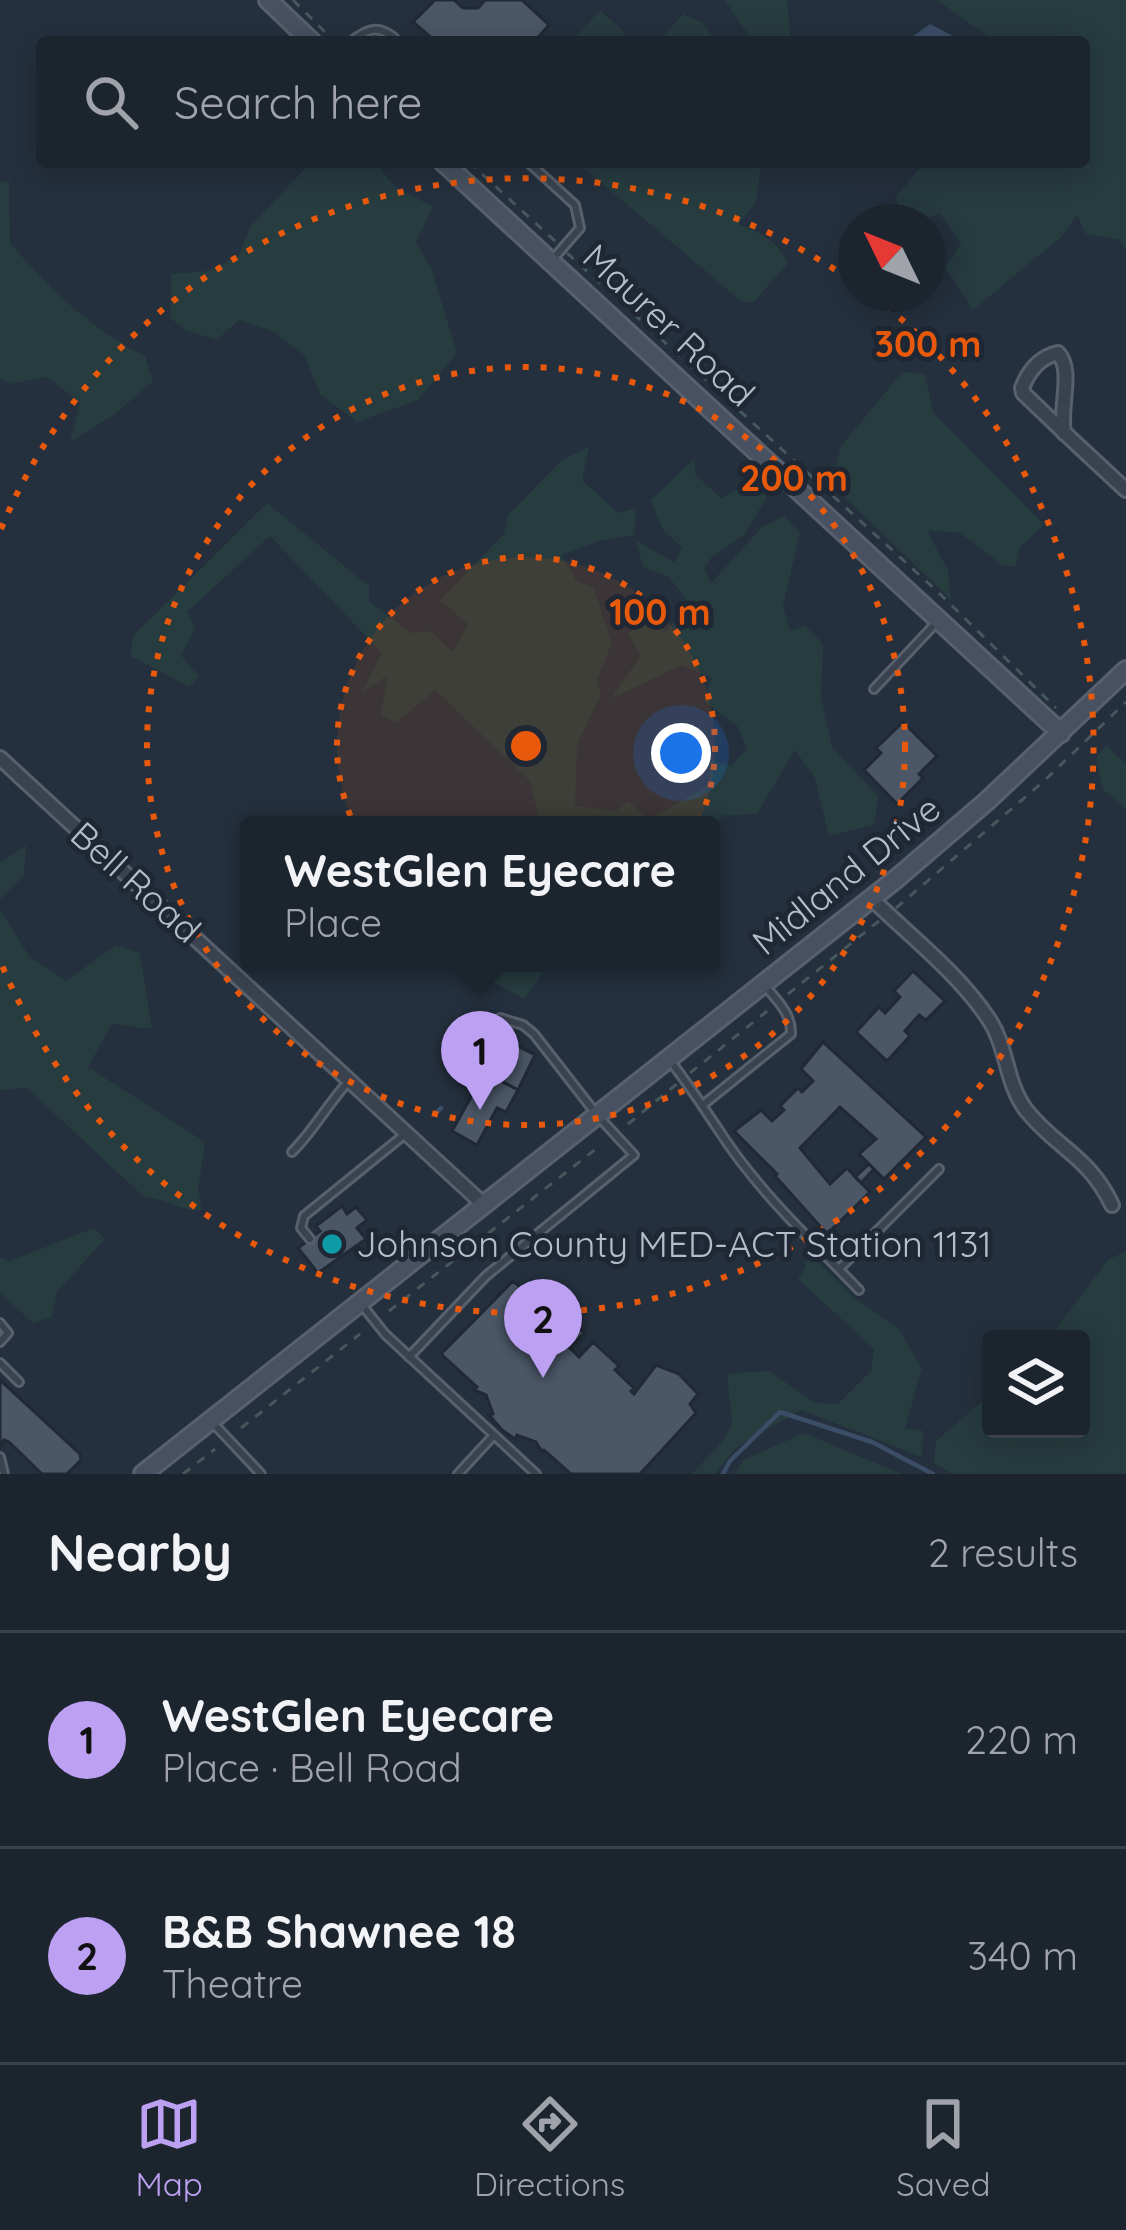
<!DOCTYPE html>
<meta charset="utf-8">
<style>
body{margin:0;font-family:Quicksand,sans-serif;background:#29303a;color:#f1f3f6}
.controls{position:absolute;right:36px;bottom:36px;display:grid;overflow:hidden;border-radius:12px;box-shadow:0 6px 30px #0003}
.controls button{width:108px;height:108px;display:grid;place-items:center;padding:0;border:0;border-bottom:3px solid #3a414a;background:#1c242e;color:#f1f3f6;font:60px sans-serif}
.compass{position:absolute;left:838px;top:204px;width:108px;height:108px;border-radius:50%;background:#1c242e;box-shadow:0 6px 30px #0003;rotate:313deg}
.you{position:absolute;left:681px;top:753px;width:42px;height:42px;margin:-30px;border:9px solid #fff;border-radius:50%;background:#1a73e8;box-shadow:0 0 0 18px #1a73e833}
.badge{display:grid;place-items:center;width:78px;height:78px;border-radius:50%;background:#bca0f2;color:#111;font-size:39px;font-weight:700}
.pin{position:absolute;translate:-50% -99px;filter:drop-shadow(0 3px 6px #0008)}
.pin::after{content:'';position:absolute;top:63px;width:42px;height:36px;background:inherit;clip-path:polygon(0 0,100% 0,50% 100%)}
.popup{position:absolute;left:240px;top:816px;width:480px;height:156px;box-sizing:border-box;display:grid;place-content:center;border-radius:12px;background:#1c242e;filter:drop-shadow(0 3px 9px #0005);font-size:39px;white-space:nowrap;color:#a0a4aa}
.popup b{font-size:45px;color:#f1f3f6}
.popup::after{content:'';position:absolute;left:50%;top:100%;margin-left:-24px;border:24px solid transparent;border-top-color:#1c242e}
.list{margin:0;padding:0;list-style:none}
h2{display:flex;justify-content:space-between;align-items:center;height:156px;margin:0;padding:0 48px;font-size:51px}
h2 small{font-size:39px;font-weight:400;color:#a0a4aa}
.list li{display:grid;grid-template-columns:78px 1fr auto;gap:36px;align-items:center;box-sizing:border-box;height:216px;padding:0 48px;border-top:3px solid #3a414a}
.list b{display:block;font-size:45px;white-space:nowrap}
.list p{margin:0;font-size:39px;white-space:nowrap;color:#a0a4aa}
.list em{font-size:39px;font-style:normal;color:#a0a4aa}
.icon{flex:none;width:66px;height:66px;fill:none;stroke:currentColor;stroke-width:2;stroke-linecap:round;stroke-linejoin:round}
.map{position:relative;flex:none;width:1126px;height:1474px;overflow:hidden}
.search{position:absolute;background:#1c242e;box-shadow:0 6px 30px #0003;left:36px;right:36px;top:36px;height:132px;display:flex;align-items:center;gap:30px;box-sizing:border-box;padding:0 42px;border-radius:12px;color:#a0a4aa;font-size:45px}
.sheet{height:588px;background:#1c242e}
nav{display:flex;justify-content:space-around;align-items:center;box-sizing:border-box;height:168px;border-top:3px solid #3a414a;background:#1c242e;font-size:33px;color:#a0a4aa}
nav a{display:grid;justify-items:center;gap:6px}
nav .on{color:#bca0f2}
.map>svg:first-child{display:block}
.green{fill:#273c3f}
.water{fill:#3b4d67}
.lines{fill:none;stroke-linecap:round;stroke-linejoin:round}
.stream{stroke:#3b4d67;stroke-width:4.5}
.building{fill:#4b5767;stroke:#202935;stroke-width:3}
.lane-casing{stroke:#57606c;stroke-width:12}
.street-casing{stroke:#57606c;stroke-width:18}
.secondary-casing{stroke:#57606c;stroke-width:22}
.path{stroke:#45595c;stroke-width:3;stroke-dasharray:9 9;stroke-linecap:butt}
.lane{stroke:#39424e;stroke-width:6}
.street{stroke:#39424e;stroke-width:12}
.secondary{stroke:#475161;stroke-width:16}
.ring{fill:none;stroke:#e8590c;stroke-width:6;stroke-dasharray:6 12}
.culture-dot{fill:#0f9aa8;stroke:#1e2733;stroke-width:4.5}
.labels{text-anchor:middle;stroke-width:10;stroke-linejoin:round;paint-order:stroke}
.street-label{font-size:36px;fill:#b5bdc9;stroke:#1e2733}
.poi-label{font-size:36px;fill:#b5bdc9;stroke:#1e2733;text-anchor:start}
.centre{fill:#e8590c;stroke:#1e2733;stroke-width:6}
.ring-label{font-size:36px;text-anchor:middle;font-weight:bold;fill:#e8590c;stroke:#1e2733;stroke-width:10;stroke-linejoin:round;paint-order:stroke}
</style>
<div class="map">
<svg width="1126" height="1474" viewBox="0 0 1126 1474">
<rect width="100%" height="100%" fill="#25303e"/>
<path class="green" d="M 725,0 L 787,0 L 791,42 L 753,42 Z
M 937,0 L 1126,0 L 1126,250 L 1120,240 L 1086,234 L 1077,215 L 1061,237 L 973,310 L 945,267 L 961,244 L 940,213 L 920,222 L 904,222 L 896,197 L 925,162 L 1084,162 L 1084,42 L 987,42 L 989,37 Z
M 600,10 L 625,33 L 617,42 L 571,42 Z
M 683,14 L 702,22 L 717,42 L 658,42 Z
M 311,162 L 375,162 L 393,185 L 433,207 L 416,242 L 432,270 L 457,353 L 418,400 L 357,422 L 320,394 L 304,355 L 272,331 L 239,320 L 217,340 L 187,331 L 170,318 L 171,274 L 209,271 L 239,255 L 250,227 Z
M 577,162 L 761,162 L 756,202 L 738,224 C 761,232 777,241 788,263 L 754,302 L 742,302 Z
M 9,181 L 10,243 C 50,288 90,329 145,356 L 153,381 L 114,415 L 70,442 L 80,402 L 47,377 L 11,384 L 0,379 L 0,182 Z
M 902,372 L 925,374 L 933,412 L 1044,525 L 1020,547 L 1015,567 L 1002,565 L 960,533 L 927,530 L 948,571 L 951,600 L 831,484 L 841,446 Z
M 589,447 L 582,480 L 618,513 L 636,508 L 634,535 L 599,541 L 561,555 L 576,580 L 594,589 L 612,643 L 597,680 L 601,695 L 577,744 L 575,806 L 616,811 L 629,801 L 648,820 L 709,785 L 711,760 L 731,766 L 747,749 L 738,727 L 704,701 L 712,678 L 681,665 L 611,699 L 641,655 L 628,634 L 646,616 L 666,632 L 688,602 L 669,577 L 644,568 L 635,540 L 674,562 L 682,548 L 663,530 L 651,500 L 695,458 L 695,474 L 721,498 L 754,481 L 767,497 L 744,535 L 712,557 L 704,568 L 711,583 L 762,527 L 784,516 L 800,533 L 783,606 L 790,631 L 805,626 L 823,644 L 821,698 L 832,747 L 878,796 L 874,825 L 829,836 L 815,778 L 795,750 L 757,814 L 724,815 L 710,825 L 541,825 L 530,781 L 435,690 L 397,722 L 381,716 L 387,676 L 362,692 L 382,653 L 270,536 L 187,612 L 195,629 L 181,655 L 199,677 L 189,687 L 131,656 L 133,636 L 267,503 L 369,586 L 369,601 L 411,633 L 430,631 L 453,652 L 468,624 L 440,600 L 504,534 L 508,515 L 562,460 Z
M 1106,745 L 1126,764 L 1126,809 L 1103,790 L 1096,758 Z
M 26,845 L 24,875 L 0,899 L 0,863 Z
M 0,909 L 29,956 L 66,981 L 116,945 L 140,953 L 152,1029 L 112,1024 L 88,1067 L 205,1142 L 198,1190 L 202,1210 C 181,1212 166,1198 144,1197 L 27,1088 L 0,1090 Z
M 487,963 L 570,963 L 550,964 L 524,999 L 484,977 Z
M 94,1228 L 105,1239 L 57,1292 L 52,1317 L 33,1323 L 0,1293 L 0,1258 L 10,1261 Z
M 1126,1251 L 1126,1474 L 952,1474 L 934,1463 L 936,1441 L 991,1394 L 991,1429 L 1081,1429 L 1081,1339 L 1048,1339 L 1108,1260 Z
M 813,1257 L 855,1298 L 898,1328 L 922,1368 L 905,1428 L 923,1431 L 922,1457 L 801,1410 L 737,1447 L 715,1474 L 692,1474 L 722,1442 L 732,1424 L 727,1374 L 769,1371 L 815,1403 L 838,1404 L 871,1371 L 874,1349 L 798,1279 L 806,1267 L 804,1262 Z
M 804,1433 L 902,1474 L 734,1474 L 743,1460 Z"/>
<path class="water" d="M 930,24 L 965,42 L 895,42 L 909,39 Z"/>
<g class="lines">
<path class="stream" d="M 435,1114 L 441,1108
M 723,1474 L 730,1461 L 780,1412 L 872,1442 L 933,1474"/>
</g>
<path class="building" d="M 435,0 L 454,0 L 463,8 L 478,8 L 485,0 L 522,0 L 549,25 L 534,42 L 436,42 L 413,22 Z
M 903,722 L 937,756 L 919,774 L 923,778 L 897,804 L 864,770 L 881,753 L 876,748 Z
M 913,971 L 945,1001 L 926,1020 L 919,1015 L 905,1031 L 910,1036 L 887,1061 L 856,1032 L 879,1007 L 885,1013 L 900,997 L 894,991 Z
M 510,1042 L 535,1055 L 518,1090 L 492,1076 Z
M 823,1042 L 926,1137 L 884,1179 L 859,1154 L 876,1139 L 840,1107 L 800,1148 L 830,1184 L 847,1168 L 870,1192 L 827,1234 L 775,1176 L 777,1174 L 734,1131 L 761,1110 L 772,1121 L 784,1110 L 780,1106 L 798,1088 L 802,1092 L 813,1081 L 801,1069 Z
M 485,1072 L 518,1090 L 506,1112 L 497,1108 L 477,1145 L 452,1131 Z
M 869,1164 L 874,1169 L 861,1183 L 855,1177 Z
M 342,1206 L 347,1214 L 356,1207 L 367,1220 L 357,1228 L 366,1239 L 318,1273 L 298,1248 L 320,1231 L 316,1226 Z
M 513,1281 L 550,1311 L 555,1306 L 584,1333 L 570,1348 L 579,1357 L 593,1342 L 619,1366 L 615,1370 L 634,1388 L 631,1391 L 634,1394 L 656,1365 L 679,1374 L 698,1394 L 690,1404 L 696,1413 L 640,1474 L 571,1474 L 544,1450 L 542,1452 L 536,1442 L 517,1435 L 515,1439 L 502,1430 L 489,1415 L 493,1414 L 486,1395 L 474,1390 L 477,1387 L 441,1354 Z
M 0,1380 L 80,1454 L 81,1460 L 67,1474 L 42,1474 L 9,1442 L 4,1440 L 0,1448 Z"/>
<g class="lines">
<defs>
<path id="lane" d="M 351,42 C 369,26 381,25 399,42
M 528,162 L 575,205 L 580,228 L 554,258
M 874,689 L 936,623
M 671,1062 C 689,1085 704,1108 720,1132 C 758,1191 811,1240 859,1290
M 704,1104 L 791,1034 C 792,1014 777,1000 764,985
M 292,1152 C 314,1130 327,1105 348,1082
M 310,1239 L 301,1228 L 304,1216 L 404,1135
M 840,1268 L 939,1169
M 362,1305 L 385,1334 L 536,1474
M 0,1323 L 8,1333 L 0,1342
M 409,1357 L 486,1276 L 634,1155 L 597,1115 L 534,1034 L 523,1025 L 500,1018
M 0,1363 L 19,1382
M 213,1423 L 261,1474
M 0,1457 L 4,1474
M 458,1474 L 494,1435"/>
<path id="street" d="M 1064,433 C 1059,406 1074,371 1058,353 C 1040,357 1029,370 1022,388 L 1023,393 C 1057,426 1091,458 1126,490
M 0,758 L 483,1204
M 872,899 C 910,936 958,973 988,1018 C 1008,1047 1005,1082 1026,1110 C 1056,1148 1089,1156 1112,1205"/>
<path id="secondary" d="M 268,0 L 312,42
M 443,162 L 1061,733
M 143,1474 L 896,879 L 987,801 L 1126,670"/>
</defs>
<use href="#lane" class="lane-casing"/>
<use href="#street" class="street-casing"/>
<use href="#secondary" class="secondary-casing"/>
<path class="path" d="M 293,0 L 335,42
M 469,162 L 556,242
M 567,253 L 938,592 L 1056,708
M 896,908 L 1044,781 L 1126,702
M 788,994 L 879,921
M 690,1073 L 771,1008
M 628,1124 L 678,1083
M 389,1311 L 601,1145
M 241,1428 L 360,1334
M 183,1474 L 215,1449"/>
<use href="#lane" class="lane"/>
<use href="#street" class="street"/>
<use href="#secondary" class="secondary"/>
</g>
<circle cx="526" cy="746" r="189" fill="#e8590c" fill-opacity=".12"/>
<g class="ring">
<circle cx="526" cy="746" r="189"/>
<circle cx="526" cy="746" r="379"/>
<path d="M1 529A568 568 0 0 1 856 284M872 295A568 568 0 1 1 1 963"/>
</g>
<circle class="culture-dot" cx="332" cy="1244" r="12"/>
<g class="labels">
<g class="street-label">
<text transform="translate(669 325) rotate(43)" y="13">Maurer Road</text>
<text transform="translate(846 875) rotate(-39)" y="13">Midland Drive</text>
<text transform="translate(136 882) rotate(42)" y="13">Bell Road</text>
</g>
<g class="poi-label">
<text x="356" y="1257">Johnson County MED-ACT Station 1131</text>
</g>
</g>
<circle cx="526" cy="746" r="18" class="centre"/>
<g class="ring-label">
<text x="928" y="357">300 m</text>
<text x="794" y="491">200 m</text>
<text x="660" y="625">100 m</text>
</g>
</svg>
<div class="controls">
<button><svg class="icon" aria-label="layers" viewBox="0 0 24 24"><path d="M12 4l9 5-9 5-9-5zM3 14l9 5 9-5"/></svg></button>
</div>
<svg class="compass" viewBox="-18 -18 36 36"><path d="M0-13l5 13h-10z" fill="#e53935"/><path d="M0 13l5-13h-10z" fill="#a0a4aa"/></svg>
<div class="you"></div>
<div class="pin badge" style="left:480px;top:1110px">1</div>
<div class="popup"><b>WestGlen Eyecare</b>Place</div>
<div class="pin badge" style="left:543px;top:1378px">2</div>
<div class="search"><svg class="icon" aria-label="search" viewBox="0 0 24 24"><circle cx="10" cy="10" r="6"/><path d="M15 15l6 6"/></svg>Search here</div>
</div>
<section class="sheet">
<h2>Nearby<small>2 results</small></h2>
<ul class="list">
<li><span class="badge">1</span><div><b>WestGlen Eyecare</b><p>Place · Bell Road</p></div><em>220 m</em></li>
<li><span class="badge">2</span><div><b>B&amp;B Shawnee 18</b><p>Theatre</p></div><em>340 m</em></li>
</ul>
</section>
<nav>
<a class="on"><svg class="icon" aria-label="map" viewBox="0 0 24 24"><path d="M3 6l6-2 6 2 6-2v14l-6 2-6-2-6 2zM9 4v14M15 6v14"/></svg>Map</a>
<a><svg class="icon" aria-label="directions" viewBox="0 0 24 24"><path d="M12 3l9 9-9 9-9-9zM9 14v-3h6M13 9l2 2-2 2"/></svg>Directions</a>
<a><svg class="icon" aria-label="saved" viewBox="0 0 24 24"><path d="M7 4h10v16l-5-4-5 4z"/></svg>Saved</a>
</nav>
